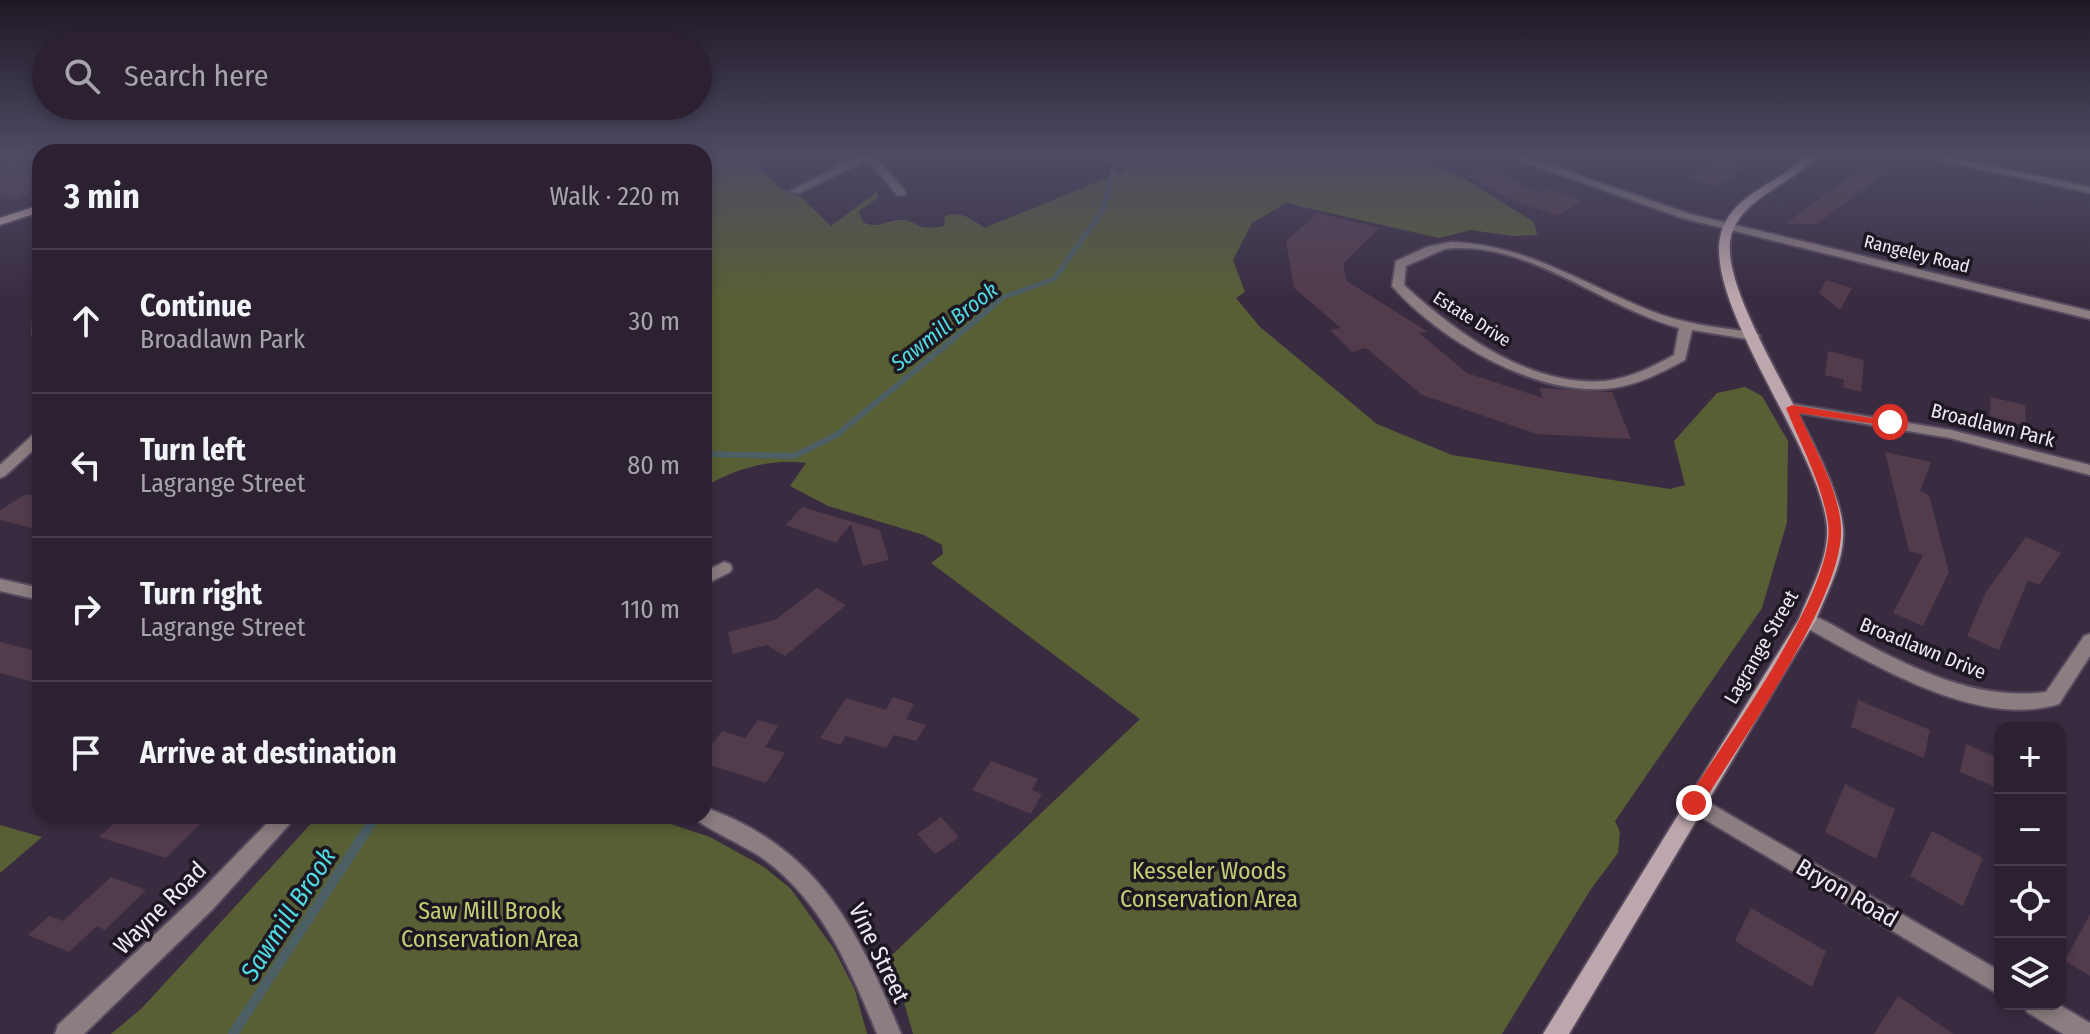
<!DOCTYPE html>
<meta charset="utf-8">
<style>
body{margin:0;font-family:"Fira Sans Condensed",sans-serif;background:#332939;color:#f1f3f6}
.controls{position:absolute;right:24px;bottom:24px;display:grid;overflow:hidden;border-radius:16px;box-shadow:0 4px 12px #0003}
.controls button{width:72px;height:72px;display:grid;place-items:center;padding:0;border:0;border-bottom:2px solid #473e4d;background:#2b2131;color:#f1f3f6;font:40px sans-serif}
.stop{position:absolute;width:24px;height:24px;margin:-18px;border:6px solid #d93025;border-radius:50%;background:#fff}
.stop.end{background:#d93025;border-color:#fff;box-shadow:0 2px 8px #0008}
.list{margin:0;padding:0;list-style:none}
h2{display:flex;justify-content:space-between;align-items:center;height:104px;margin:0;padding:0 32px;font-size:34px}
h2 small{font-size:26px;font-weight:400;color:#a6a3ab}
.list li{display:grid;grid-template-columns:52px 1fr auto;gap:24px;align-items:center;box-sizing:border-box;height:144px;padding:0 32px;border-top:2px solid #473e4d}
.list b{display:block;font-size:30px;white-space:nowrap}
.list p{margin:0;font-size:26px;white-space:nowrap;color:#a6a3ab}
.list em{font-size:26px;font-style:normal;color:#a6a3ab}
.icon{flex:none;width:44px;height:44px;fill:none;stroke:currentColor;stroke-width:2;stroke-linecap:round;stroke-linejoin:round}
.map{position:relative;flex:none;width:2090px;height:1034px;overflow:hidden}
.search{position:absolute;background:#2b2131;box-shadow:0 4px 12px #0003;left:32px;top:32px;width:680px;height:88px;display:flex;align-items:center;gap:20px;box-sizing:border-box;padding:0 28px;border-radius:44px;color:#a6a3ab;font-size:30px}
.panel{position:absolute;background:#2b2131;box-shadow:0 4px 12px #0003;left:32px;top:144px;width:680px;height:680px;border-radius:24px}
.map>svg:first-child{display:block}
.green{fill:#585f34}
.lines{fill:none;stroke-linecap:round;stroke-linejoin:round}
.stream-far2{stroke:#4c5f64;stroke-width:5}
.stream-far1{stroke:#4c5f64;stroke-width:6}
.stream{stroke:#4c5f64;stroke-width:10}
.building{fill:#523b4b}
.minor-casing{stroke:#564a5e;stroke-width:4}
.tertiary-casing{stroke:#564a5e;stroke-width:4}
.secondary-casing{stroke:#564a5e;stroke-width:4}
.minor{fill:#8b7d80;fill-rule:evenodd}
.tertiary{fill:#8b7d80;fill-rule:evenodd}
.secondary{fill:#bea7ac;fill-rule:evenodd}
.route{fill:#d93025}
.labels{text-anchor:middle;stroke-width:7;stroke-linejoin:round;paint-order:stroke}
.far-street-label{font-size:18px;fill:#f1e8f6;stroke:#1d1721}
.street-label{font-size:20px;fill:#f1e8f6;stroke:#1d1721}
.water-label{font-size:22px;font-style:italic;fill:#51dbe5;stroke:#1d1721}
.near-park-label{font-size:24px;fill:#c1ce73;stroke:#1d1721}
.near-street-label{font-size:24px;fill:#f1e8f6;stroke:#1d1721}
.near-water-label{font-size:26px;font-style:italic;fill:#51dbe5;stroke:#1d1721}
</style>
<div class="map">
<svg width="2090" height="1034" viewBox="0 0 2090 1034">
<rect width="100%" height="100%" fill="#392c41"/>
<path class="green" d="M 704,154 L 747,155 L 780,188 L 801,197 L 831,226 L 878,191 L 878,198 L 859,211 L 863,222 C 879,230 885,220 901,220 C 919,220 914,232 944,226 L 945,216 C 962,211 970,218 984,228 L 1126,170 L 1094,154 L 1409,154 L 1460,176 L 1534,222 L 1537,235 L 1513,236 L 1471,230 L 1439,238 L 1286,203 L 1252,223 L 1233,260 L 1245,292 L 1236,298 L 1260,327 L 1377,424 L 1452,455 L 1670,489 L 1685,485 L 1674,441 L 1717,393 L 1745,387 L 1762,396 L 1788,441 L 1787,522 L 1762,608 L 1615,821 L 1620,832 L 1618,853 L 1591,889 L 1502,1034 L 913,1034 L 891,956 L 1140,719 L 931,563 L 943,554 L 942,545 L 924,535 L 828,506 L 790,486 L 806,463 C 770,458 735,469 704,487 Z
M 318,816 L 647,816 L 710,837 L 764,867 L 791,889 L 834,949 L 855,990 L 867,1034 L 111,1034 L 142,1008 Z
M 0,825 L 42,837 L 0,873 Z"/>
<g class="lines">
<path class="stream-far2" d="M 989,309 L 1004,297 L 1054,279 L 1103,210 L 1115,165 L 1154,154"/>
<path class="stream-far1" d="M 704,454 L 794,456 L 838,434 L 992,307"/>
<path class="stream" d="M 233,1034 L 376,816"/>
</g>
<path class="building" d="M 1721,154 L 1762,154 L 1718,187 L 1688,178 Z
M 33,156 L 29,195 L 12,200 L 0,194 L 0,162 Z
M 1892,168 L 1817,224 L 1785,224 L 1855,173 Z
M 1491,169 L 1540,194 L 1548,189 L 1582,201 L 1557,216 L 1511,199 L 1466,176 Z
M 1318,213 L 1379,228 L 1343,264 L 1347,281 L 1428,332 L 1419,333 L 1467,373 L 1543,398 L 1539,388 L 1612,392 L 1631,439 L 1537,434 L 1422,395 L 1366,348 L 1352,352 L 1330,330 L 1341,328 L 1294,288 L 1286,241 Z
M 1826,280 L 1852,288 L 1840,310 L 1819,293 Z
M 1828,351 L 1864,360 L 1861,392 L 1843,387 L 1844,380 L 1825,375 Z
M 1991,397 L 2025,405 L 2026,426 L 1990,416 Z
M 1885,452 L 1931,462 L 1920,491 L 1929,495 L 1949,572 L 1923,626 L 1893,613 L 1923,555 L 1909,551 Z
M 26,494 L 40,497 L 40,530 L 0,520 L 0,510 Z
M 802,507 L 880,530 L 889,560 L 863,566 L 851,524 L 836,543 L 786,525 Z
M 2026,537 L 2061,553 L 2039,585 L 2028,580 L 1999,650 L 1967,636 L 1986,592 Z
M 817,588 L 846,605 L 785,656 L 767,645 L 733,654 L 728,632 L 775,620 Z
M 0,642 L 40,652 L 40,684 L 0,673 Z
M 893,697 L 914,704 L 906,719 L 926,725 L 916,741 L 894,735 L 886,748 L 846,736 L 840,745 L 820,738 L 846,698 L 886,710 Z
M 1858,700 L 1930,730 L 1924,758 L 1851,727 Z
M 758,720 L 778,726 L 765,747 L 785,753 L 766,783 L 704,763 L 704,755 L 722,731 L 745,738 Z
M 1966,744 L 2000,759 L 2000,789 L 1960,772 Z
M 991,761 L 1038,779 L 1032,790 L 1042,794 L 1031,814 L 972,790 Z
M 1845,784 L 1895,809 L 1876,859 L 1825,832 Z
M 122,816 L 161,823 L 168,816 L 208,816 L 166,858 L 99,837 Z
M 941,817 L 959,837 L 935,854 L 917,834 Z
M 1932,831 L 1983,858 L 1963,906 L 1910,876 Z
M 111,877 L 146,890 L 105,930 L 97,926 L 69,952 L 28,935 L 49,916 L 63,921 Z
M 1751,908 L 1826,951 L 1812,987 L 1735,941 Z
M 2090,914 L 2090,976 L 2065,961 Z
M 1898,996 L 1953,1034 L 1874,1034 Z"/>
<g class="lines">
<defs>
<path id="minor" d="M 863,154 L 873,154 L 905,191 L 905,195 L 897,195 L 868,160 L 799,193 L 790,191 Z
M 1502,154 L 1517,154 L 1690,214 L 2090,311 L 2090,319 L 1682,218 Z
M 1913,154 L 1933,154 L 2090,187 L 2090,193 Z
M 1451,242 C 1529,245 1582,284 1651,311 C 1684,324 1719,328 1753,332 L 1760,336 L 1753,340 L 1692,330 L 1685,360 C 1659,374 1634,387 1604,389 C 1532,394 1438,339 1392,286 L 1396,261 L 1427,247 ZM 1445,249 C 1526,239 1603,308 1679,328 L 1674,355 C 1652,367 1631,378 1605,381 C 1530,387 1456,333 1404,285 L 1406,266 Z
M 40,312 L 40,339 L 33,335 L 34,316 Z
M 1792,404 L 1951,430 L 2090,465 L 2090,475 L 1950,438 L 1787,411 L 1785,408 Z
M 40,432 L 40,444 L 5,476 L 0,478 L 0,465 L 35,433 Z
M 724,562 L 730,564 L 732,568 L 730,572 L 704,585 L 704,572 Z
M 1807,614 C 1825,619 1841,630 1857,639 C 1916,670 1978,701 2046,692 L 2084,636 L 2090,634 L 2090,656 L 2059,704 C 1977,730 1870,662 1801,625 L 1798,620 L 1801,615 Z
M 1694,794 L 2000,971 L 2000,995 L 1687,809 L 1684,803 L 1687,797 Z
M 274,816 L 297,816 L 212,910 L 84,1034 L 55,1034 L 58,1025 L 196,896 Z
M 2023,1004 L 2058,1004 L 2090,1023 L 2090,1034 L 2063,1034 L 2027,1012 Z"/>
<path id="tertiary" d="M 0,579 L 40,588 L 40,600 L 0,591 Z
M 704,807 C 819,848 857,928 901,1034 L 877,1034 C 851,970 823,903 765,860 C 752,849 697,825 693,816 L 704,816 Z"/>
<path id="secondary" d="M 1807,154 L 1818,154 C 1795,184 1748,194 1733,230 C 1708,289 1836,449 1843,527 C 1846,559 1827,592 1816,620 L 1569,1034 L 1543,1034 L 1799,619 C 1810,591 1829,558 1827,527 C 1820,445 1690,289 1725,223 C 1742,190 1784,181 1807,154 Z
M 40,205 L 40,212 L 0,225 L 0,218 Z"/>
</defs>
<use href="#minor" class="minor-casing"/>
<use href="#tertiary" class="tertiary-casing"/>
<use href="#secondary" class="secondary-casing"/>
<use href="#minor" class="minor"/>
<use href="#tertiary" class="tertiary"/>
<use href="#secondary" class="secondary"/>
</g>
<linearGradient id="sky" x2="0" y2="1"><stop stop-color="#1f1824"/><stop offset="0.52" stop-color="#4e4b65"/><stop offset="1" stop-color="#4e4b65" stop-opacity="0"/></linearGradient>
<rect width="2090" height="299" fill="url(#sky)"/>
<path class="route" d="M 1792,405 L 1896,422 L 1890,426 L 1799,413 C 1814,448 1839,489 1841,527 C 1845,597 1738,745 1700,808 L 1688,808 L 1688,798 C 1725,740 1837,589 1828,523 C 1822,484 1801,445 1786,408 Z"/>
<g class="labels">
<g class="far-street-label">
<text transform="translate(1917 254) rotate(14)" y="6">Rangeley Road</text>
<text transform="translate(1472 319) rotate(32)" y="6">Estate Drive</text>
</g>
<g class="street-label">
<text transform="translate(1993 425) rotate(14)" y="7">Broadlawn Park</text>
<text transform="translate(1761 647) rotate(-60)" y="7">Lagrange Street</text>
<text transform="translate(1923 648) rotate(22)" y="7">Broadlawn Drive</text>
</g>
<g class="water-label">
<text transform="translate(944 326) rotate(-38)" y="8">Sawmill Brook</text>
</g>
<g class="near-park-label">
<text x="1209" y="879">Kesseler Woods<tspan x="1209" dy="28">Conservation Area</tspan></text>
<text x="490" y="919">Saw Mill Brook<tspan x="490" dy="28">Conservation Area</tspan></text>
</g>
<g class="near-street-label">
<text transform="translate(1847 893) rotate(30)" y="8">Bryon Road</text>
<text transform="translate(160 908) rotate(-45)" y="8">Wayne Road</text>
<text transform="translate(879 953) rotate(64)" y="8">Vine Street</text>
</g>
<g class="near-water-label">
<text transform="translate(288 914) rotate(-57)" y="9">Sawmill Brook</text>
</g>
</g>
</svg>
<div class="controls">
<button>+</button>
<button>−</button>
<button><svg class="icon" aria-label="locate" viewBox="0 0 24 24"><circle cx="12" cy="12" r="6"/><path d="M12 2v4M12 18v4M2 12h4M18 12h4"/></svg></button>
<button><svg class="icon" aria-label="layers" viewBox="0 0 24 24"><path d="M12 4l9 5-9 5-9-5zM3 14l9 5 9-5"/></svg></button>
</div>
<div class="stop" style="left:1890px;top:422px"></div>
<div class="stop end" style="left:1694px;top:803px"></div>
<div class="search"><svg class="icon" aria-label="search" viewBox="0 0 24 24"><circle cx="10" cy="10" r="6"/><path d="M15 15l6 6"/></svg>Search here</div>
<section class="panel">
<h2>3 min<small>Walk · 220 m</small></h2>
<ul class="list">
<li><svg class="icon" aria-label="ahead" viewBox="0 0 24 24"><path d="M12 20V5M6 11l6-6 6 6"/></svg><div><b>Continue</b><p>Broadlawn Park</p></div><em>30 m</em></li>
<li><svg class="icon" aria-label="left" viewBox="0 0 24 24"><path d="M17 20v-9H6M10 6l-5 5 5 5"/></svg><div><b>Turn left</b><p>Lagrange Street</p></div><em>80 m</em></li>
<li><svg class="icon" aria-label="right" viewBox="0 0 24 24"><path d="M7 20v-9h11M14 6l5 5-5 5"/></svg><div><b>Turn right</b><p>Lagrange Street</p></div><em>110 m</em></li>
<li><svg class="icon" aria-label="arrive" viewBox="0 0 24 24"><path d="M6 21V4h12l-3 4 3 4H6"/></svg><div><b>Arrive at destination</b></div></li>
</ul>
</section>
</div>
